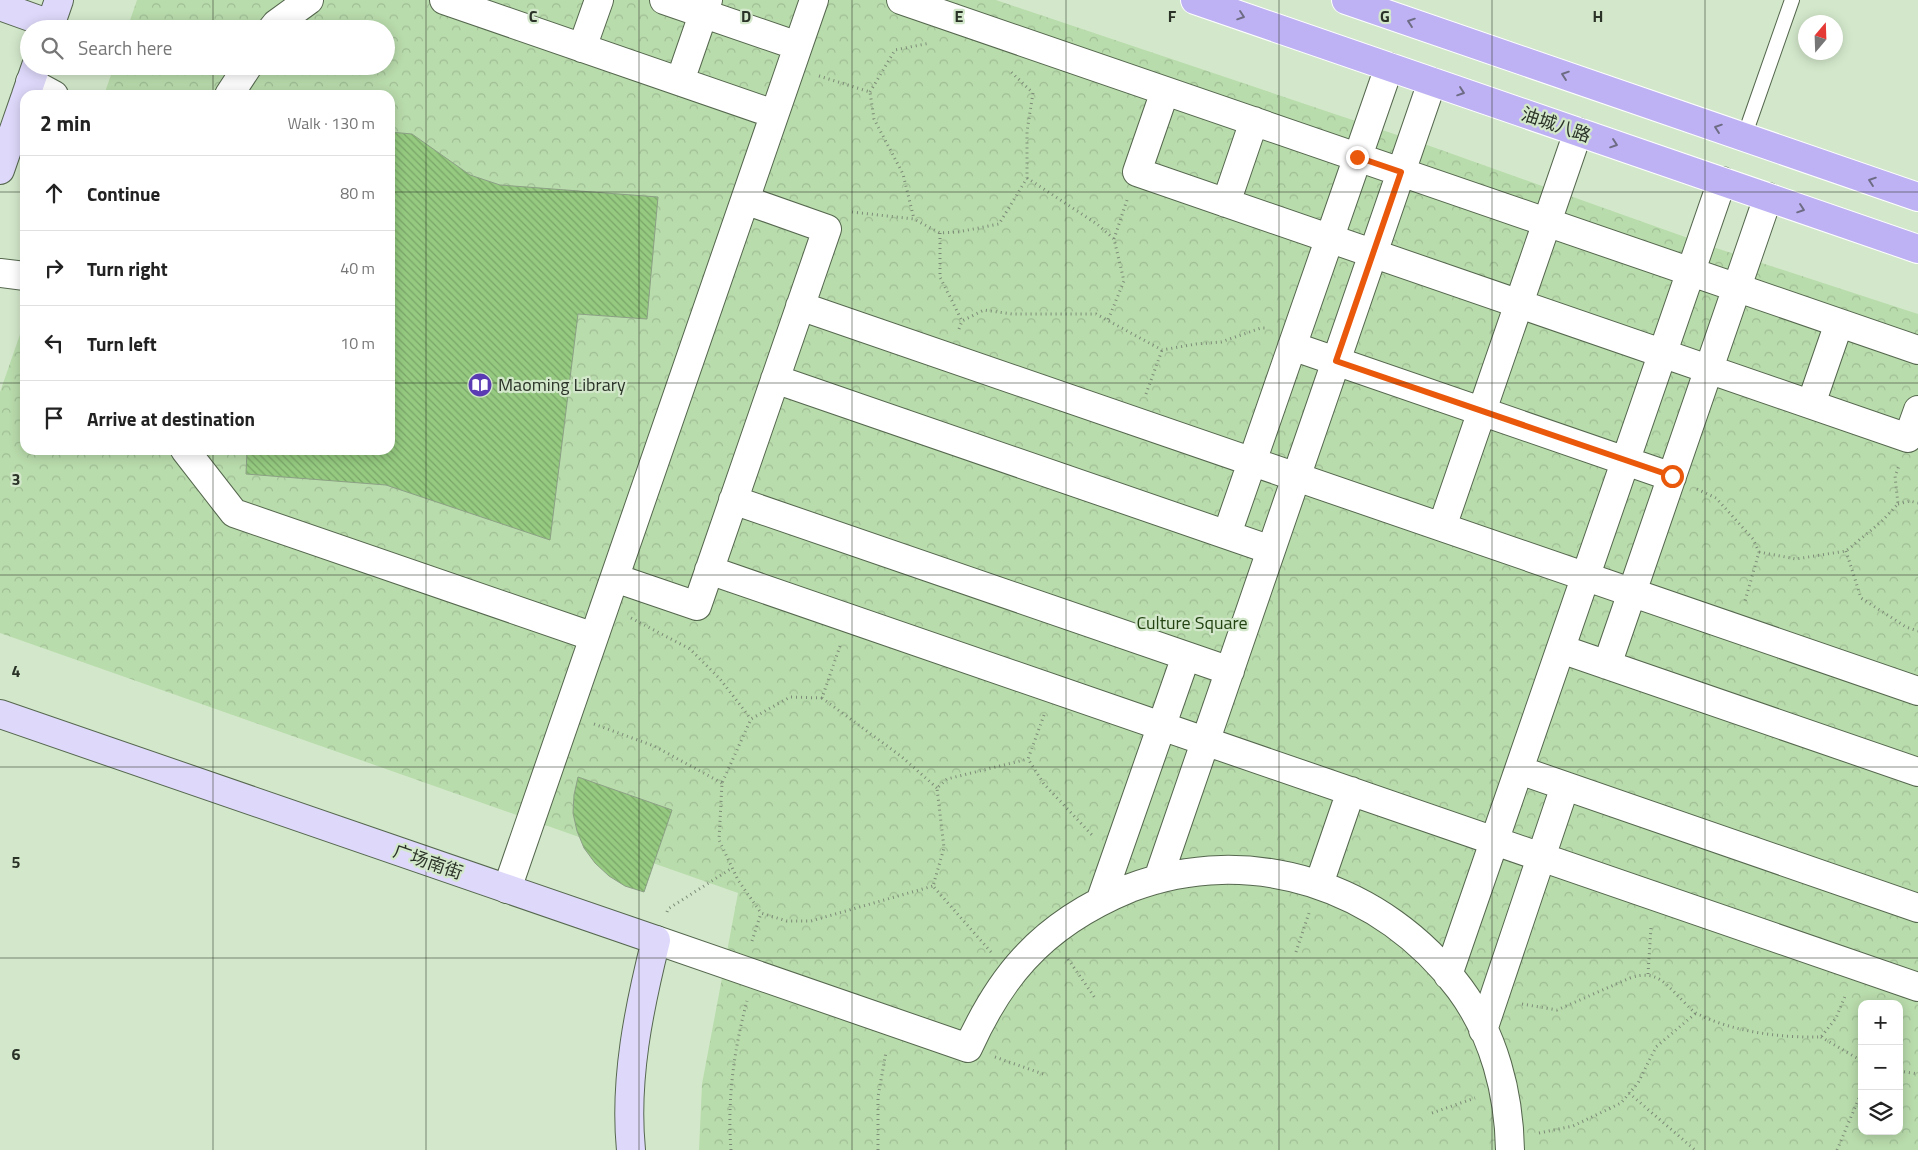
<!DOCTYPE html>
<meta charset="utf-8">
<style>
body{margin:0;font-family:"Titillium Web","Noto Sans SC",sans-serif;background:#f2f2f2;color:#222}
.controls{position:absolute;right:15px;bottom:15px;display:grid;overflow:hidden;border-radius:10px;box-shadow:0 2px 12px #0003}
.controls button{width:45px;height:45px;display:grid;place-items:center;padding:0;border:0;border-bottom:1px solid #e0e0e0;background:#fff;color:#222;font:25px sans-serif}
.compass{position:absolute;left:1798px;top:15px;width:45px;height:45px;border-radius:50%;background:#fff;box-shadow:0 2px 12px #0003;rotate:19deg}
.stop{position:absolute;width:15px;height:15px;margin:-11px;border:4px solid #ea580c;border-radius:50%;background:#fff}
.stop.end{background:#ea580c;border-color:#fff;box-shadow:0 1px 5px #0008}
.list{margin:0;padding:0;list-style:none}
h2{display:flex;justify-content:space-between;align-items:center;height:65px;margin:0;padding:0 20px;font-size:21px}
h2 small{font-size:16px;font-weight:400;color:#767676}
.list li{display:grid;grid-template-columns:32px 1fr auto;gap:15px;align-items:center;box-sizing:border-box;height:75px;padding:0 20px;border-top:1px solid #e0e0e0}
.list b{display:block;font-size:19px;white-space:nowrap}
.list em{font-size:16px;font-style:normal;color:#767676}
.icon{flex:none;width:28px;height:28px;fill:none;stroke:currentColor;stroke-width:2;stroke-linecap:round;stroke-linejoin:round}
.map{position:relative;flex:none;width:1918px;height:1150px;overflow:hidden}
.search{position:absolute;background:#fff;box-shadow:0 2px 12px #0003;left:20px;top:20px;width:375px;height:55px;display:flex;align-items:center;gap:12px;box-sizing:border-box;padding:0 18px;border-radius:28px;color:#767676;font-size:19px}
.panel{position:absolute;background:#fff;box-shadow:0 2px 12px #0003;left:20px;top:90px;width:375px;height:365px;border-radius:15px}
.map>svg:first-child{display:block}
.park{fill:url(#park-crowns);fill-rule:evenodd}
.building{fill:url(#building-back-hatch);stroke:#8ca085}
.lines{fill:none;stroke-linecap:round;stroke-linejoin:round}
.lane-casing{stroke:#55674e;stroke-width:16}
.street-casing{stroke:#55674e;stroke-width:30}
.secondary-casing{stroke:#55674e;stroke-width:30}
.primary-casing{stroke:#fff;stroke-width:30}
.path{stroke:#7c8b77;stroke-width:3;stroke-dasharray:1 4;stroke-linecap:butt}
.lane{stroke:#fff;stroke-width:14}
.street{stroke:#fff;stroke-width:28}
.secondary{stroke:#ded8fa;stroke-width:28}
.primary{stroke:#beb2f4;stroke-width:28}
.oneway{stroke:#6d6c84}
.route{stroke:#ea580c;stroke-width:6}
.grid{fill:none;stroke:#2b3328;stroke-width:1;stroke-opacity:0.55}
.labels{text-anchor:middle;stroke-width:4.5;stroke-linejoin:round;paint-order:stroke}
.street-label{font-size:18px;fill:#2b3328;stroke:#d3e8cb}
.poi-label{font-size:18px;fill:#2b3328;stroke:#d3e8cb;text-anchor:start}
.park-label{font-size:18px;fill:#224311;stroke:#d3e8cb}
.grid-label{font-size:16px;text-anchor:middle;font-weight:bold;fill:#2b3328;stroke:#d3e8cb;stroke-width:4.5;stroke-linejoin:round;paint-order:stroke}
</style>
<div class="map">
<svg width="1918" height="1150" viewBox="0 0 1918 1150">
<defs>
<pattern id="park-crowns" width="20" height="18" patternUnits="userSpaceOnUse" patternTransform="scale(1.25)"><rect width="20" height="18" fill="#b9dcac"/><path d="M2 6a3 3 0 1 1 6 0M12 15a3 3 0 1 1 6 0" fill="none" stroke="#9fbd94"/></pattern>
<pattern id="building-back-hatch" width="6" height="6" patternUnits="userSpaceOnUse" patternTransform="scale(1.25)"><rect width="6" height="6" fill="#95ca80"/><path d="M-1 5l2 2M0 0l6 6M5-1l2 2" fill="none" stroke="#7aa569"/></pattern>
</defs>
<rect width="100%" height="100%" fill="#d3e8cb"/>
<path class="park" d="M 137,0 L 996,0 L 1430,146 L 1716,248 L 1918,314 L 1918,1150 L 699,1150 L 702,1084 L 738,893 L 0,633 L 0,392 L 25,320 L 25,450 L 390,450 L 390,95 L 104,95 L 114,66 L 386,66 L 386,29 L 127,29 ZM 1862,1004 L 1899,1004 L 1899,1131 L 1862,1131 Z"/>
<path class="building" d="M 390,132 L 412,134 L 470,175 L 500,185 L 658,197 L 647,319 L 578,314 L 550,540 L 386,485 L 246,474 L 247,450 L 390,450 Z
M 578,777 L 672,810 L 644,892 L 625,886 L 609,876 L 595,863 L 584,848 L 577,831 L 573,813 L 574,795 Z"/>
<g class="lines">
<defs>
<path id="lane" d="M 1744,137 L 1792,0"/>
<path id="street" d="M 444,0 L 774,114
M 664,0 L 798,46
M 901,0 L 1918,350
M 272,29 L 276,24 L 309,0
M 582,48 L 599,0
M 680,81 L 708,0
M 30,82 L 54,95
M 1165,91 L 1137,172 L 1908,438 L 1918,410
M 229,95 L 248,66
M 1226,203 L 1254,121
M 0,273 L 25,276
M 800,306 L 1918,691
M 1292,346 L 1672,477
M 775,379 L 1271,550
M 1811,404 L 1839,323
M 185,450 L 234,513 L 594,637
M 733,500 L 1230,671
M 1442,527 L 1578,132
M 1227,534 L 1389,67
M 709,570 L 1918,987
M 615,578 L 697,606 L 827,229 L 745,200
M 1561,649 L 1918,772
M 1607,665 L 1768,197
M 1519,770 L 1918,908
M 1158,879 L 1432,82
M 1319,884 L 1351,791
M 507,889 L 814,0
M 1100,902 L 1186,656
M 656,940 L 968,1048 C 983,1015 1000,985 1024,959 C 1053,927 1091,904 1130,888 C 1250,842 1384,886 1460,989 C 1494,1035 1509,1093 1510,1150
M 1448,975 L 1722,181
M 1483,1030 L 1565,786"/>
<path id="secondary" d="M 0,6 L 50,24
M 49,29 L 59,0
M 26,95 L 36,66
M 0,170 L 25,98
M 0,714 L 656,940 C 639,1008 624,1080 631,1150"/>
<path id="primary" d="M 1195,0 L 1918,249
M 1346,0 L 1918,197"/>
</defs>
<use href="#lane" class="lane-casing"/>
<use href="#street" class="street-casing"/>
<use href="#secondary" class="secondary-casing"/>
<use href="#primary" class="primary-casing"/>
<path class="path" d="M 819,76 L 870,92 L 874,119 L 903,174 L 914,219
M 870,92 L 895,50 L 930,43
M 1027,178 L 1097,224 L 1114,239 L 1124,281 L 1108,320
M 852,212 L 914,219 L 940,233 L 958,232 L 999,224 L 1027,178 L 1027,131 L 1033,93 L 1009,70
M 940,233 L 940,277 L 962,321
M 1114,239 L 1127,200
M 959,329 L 962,321 L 984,310 L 1012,314 L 1096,314 L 1162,350 L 1196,344 L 1221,342 L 1261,328 L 1267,328
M 1146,394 L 1162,350
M 1697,489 L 1716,498 L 1753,539 L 1759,552 L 1745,601
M 1898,504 L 1910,501 L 1918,503
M 1846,551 L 1861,598 L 1906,627 L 1918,631
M 1759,552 L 1796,559 L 1846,551 L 1881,522 L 1898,504 L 1895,476 L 1899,466
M 631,618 L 690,649 L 720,679 L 751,719
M 840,646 L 822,698 L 902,757 L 937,788
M 822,698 L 790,697 L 751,719 L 722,783 L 719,840 L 738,880 L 761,913 L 787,921 L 811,921 L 933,886
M 1044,715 L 1028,759 L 1044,784 L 1092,835
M 594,724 L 654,746 L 722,783
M 667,912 L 668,909 L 732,868
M 752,941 L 761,913
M 991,952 L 933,886 L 944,848 L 937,788 L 947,779 L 1028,759
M 1296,952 L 1309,913
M 1068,959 L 1095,998
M 1648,974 L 1651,927
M 1522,1004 L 1557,1010 L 1630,978 C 1658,968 1667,986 1686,1004 C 1690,1008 1693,1012 1698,1014 C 1733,1032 1782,1038 1821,1037 L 1836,1018 L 1846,994
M 1821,1037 L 1862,1061
M 995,1057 L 1046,1075
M 1899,1071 L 1918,1074
M 1629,1093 L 1695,1150
M 1432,1113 L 1475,1098
M 1539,1133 L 1573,1126 L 1621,1103 L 1638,1083 L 1656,1047 L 1696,1013
M 731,1150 C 727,1100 734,1049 747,1001
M 878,1150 L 878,1097 L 886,1052
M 1837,1150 L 1862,1091"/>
<use href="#lane" class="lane"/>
<use href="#street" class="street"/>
<use href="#secondary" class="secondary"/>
<use href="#primary" class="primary"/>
</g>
<defs><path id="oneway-chevron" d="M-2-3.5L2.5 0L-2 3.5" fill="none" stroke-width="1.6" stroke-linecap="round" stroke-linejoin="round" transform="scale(1.25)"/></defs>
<g class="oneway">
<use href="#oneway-chevron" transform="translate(1241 16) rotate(19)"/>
<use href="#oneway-chevron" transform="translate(1411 22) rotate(-161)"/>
<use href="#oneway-chevron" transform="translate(1565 75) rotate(-161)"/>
<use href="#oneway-chevron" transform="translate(1461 92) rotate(19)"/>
<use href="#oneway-chevron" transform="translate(1718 128) rotate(-161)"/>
<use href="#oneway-chevron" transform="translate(1614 144) rotate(19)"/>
<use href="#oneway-chevron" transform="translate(1872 181) rotate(-161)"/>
<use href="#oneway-chevron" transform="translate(1801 209) rotate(19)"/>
</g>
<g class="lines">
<path class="route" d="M 1357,157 L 1401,172 L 1336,361 L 1672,476"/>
</g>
<path class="grid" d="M 213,0 L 213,29M 426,0 L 426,1150M 639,0 L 639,1150M 852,0 L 852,1150M 1066,0 L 1066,1150M 1279,0 L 1279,1150M 1492,0 L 1492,1150M 1705,0 L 1705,1150M 213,66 L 213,95M 0,192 L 25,192M 390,192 L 1918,192M 0,383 L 25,383M 390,383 L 1918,383M 213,450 L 213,1150M 0,575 L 1918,575M 0,767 L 1918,767M 0,958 L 1918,958"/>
<defs>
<symbol id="library-disc" viewBox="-11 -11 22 22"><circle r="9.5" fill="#5b3bb3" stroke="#d3e8cb"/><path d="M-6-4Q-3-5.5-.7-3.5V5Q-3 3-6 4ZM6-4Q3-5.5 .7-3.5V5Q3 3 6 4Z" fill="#fff"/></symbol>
</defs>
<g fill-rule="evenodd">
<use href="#library-disc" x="466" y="371" width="28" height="28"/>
</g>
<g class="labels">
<g class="street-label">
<text transform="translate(1556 125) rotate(19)" y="6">油城八路</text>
<text transform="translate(428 862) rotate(19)" y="6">广场南街</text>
</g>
<g class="poi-label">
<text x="498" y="391">Maoming Library</text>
</g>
<g class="park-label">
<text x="1192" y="629">Culture Square</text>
</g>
</g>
<g class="grid-label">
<text x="533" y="22">C</text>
<text x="746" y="22">D</text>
<text x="959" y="22">E</text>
<text x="1172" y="22">F</text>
<text x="1385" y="22">G</text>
<text x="1598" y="22">H</text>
<text x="16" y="485">3</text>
<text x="16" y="677">4</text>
<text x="16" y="868">5</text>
<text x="16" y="1060">6</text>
</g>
</svg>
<div class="controls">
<button>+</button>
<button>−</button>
<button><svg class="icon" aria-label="layers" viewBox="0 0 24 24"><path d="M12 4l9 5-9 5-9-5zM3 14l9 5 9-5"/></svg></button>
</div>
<svg class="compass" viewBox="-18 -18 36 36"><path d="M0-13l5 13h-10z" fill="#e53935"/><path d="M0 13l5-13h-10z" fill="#767676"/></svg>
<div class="stop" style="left:1672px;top:476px"></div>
<div class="stop end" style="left:1357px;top:157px"></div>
<div class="search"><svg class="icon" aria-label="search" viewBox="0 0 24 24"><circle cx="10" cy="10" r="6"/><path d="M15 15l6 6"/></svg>Search here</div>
<section class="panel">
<h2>2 min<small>Walk · 130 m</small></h2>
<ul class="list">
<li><svg class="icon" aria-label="ahead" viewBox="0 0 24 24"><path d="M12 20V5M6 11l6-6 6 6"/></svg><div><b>Continue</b></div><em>80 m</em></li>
<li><svg class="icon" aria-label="right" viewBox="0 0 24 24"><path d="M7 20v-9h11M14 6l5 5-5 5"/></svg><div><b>Turn right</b></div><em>40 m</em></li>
<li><svg class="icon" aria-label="left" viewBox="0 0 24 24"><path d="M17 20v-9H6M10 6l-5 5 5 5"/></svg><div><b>Turn left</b></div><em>10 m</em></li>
<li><svg class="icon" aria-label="arrive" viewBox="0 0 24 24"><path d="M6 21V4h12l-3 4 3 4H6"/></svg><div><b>Arrive at destination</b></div></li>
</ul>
</section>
</div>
